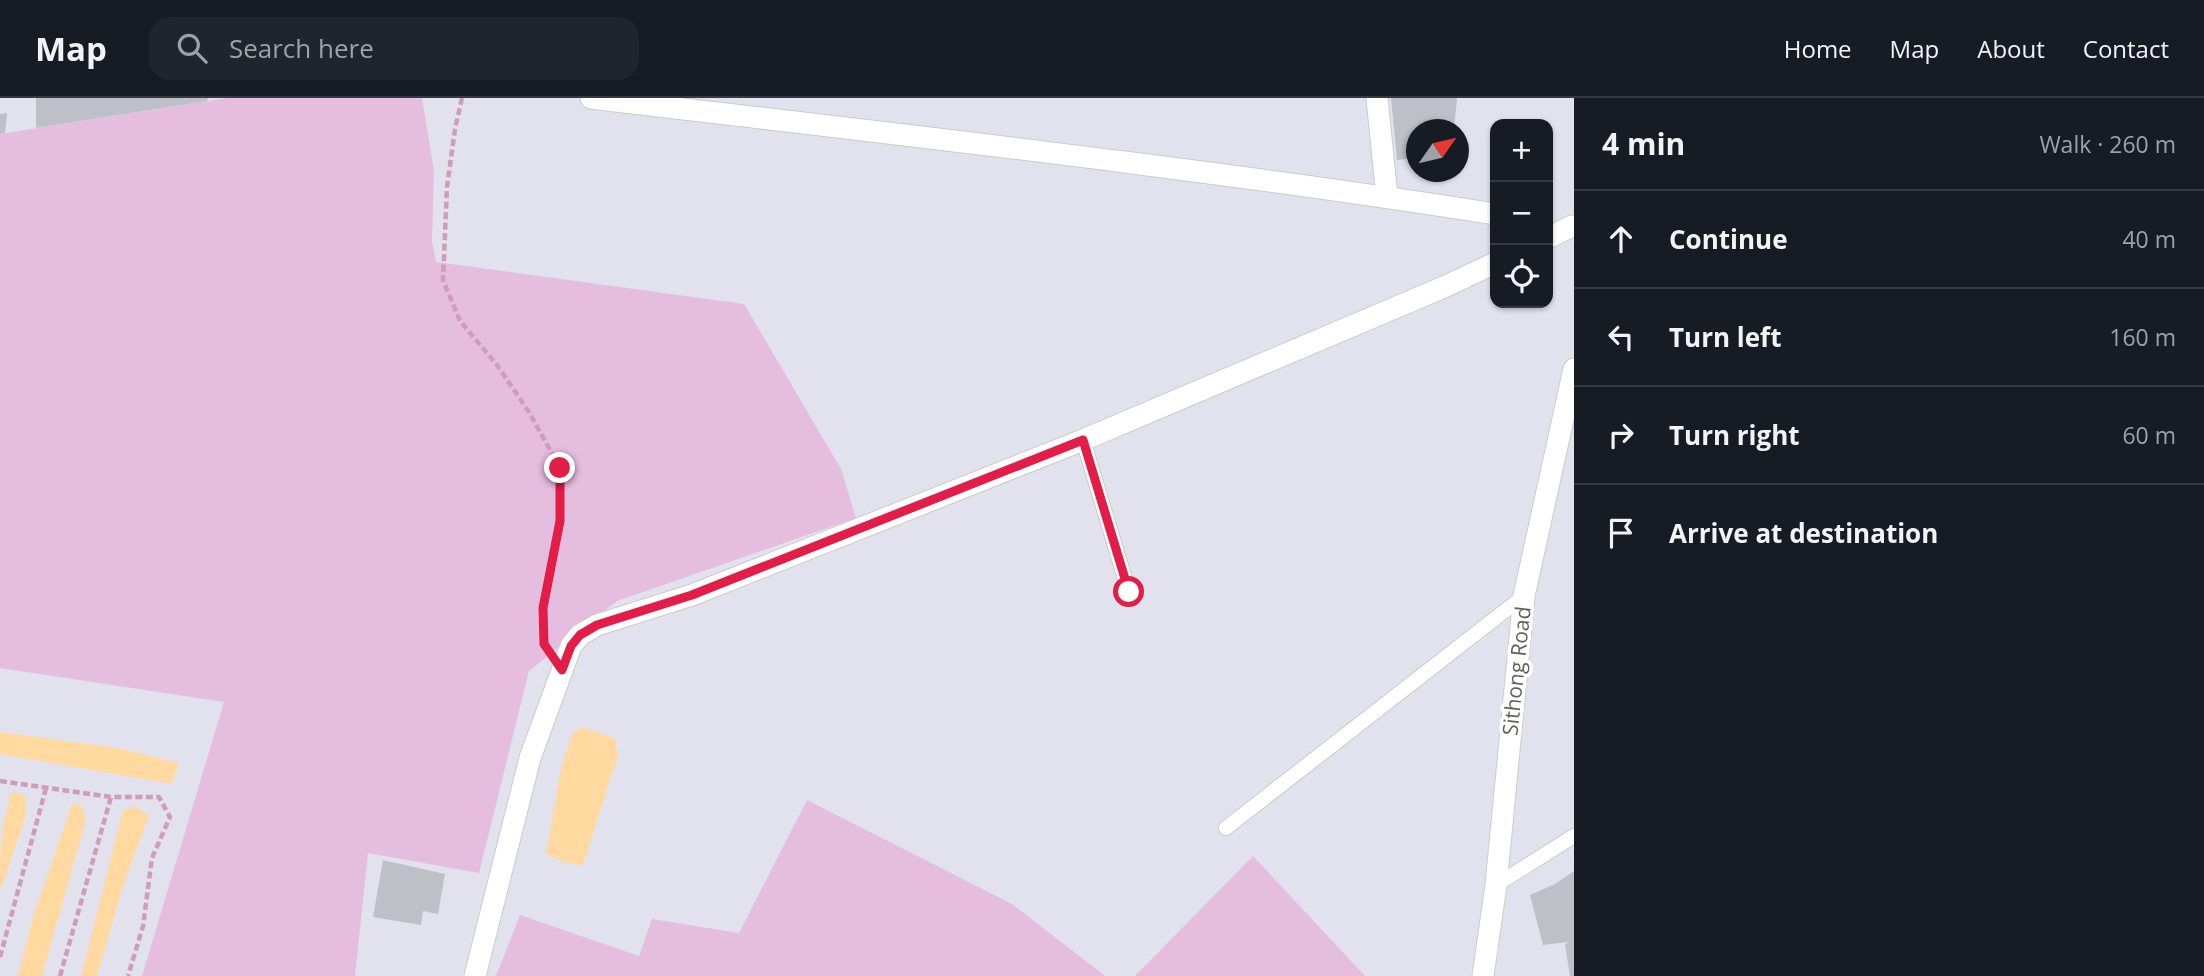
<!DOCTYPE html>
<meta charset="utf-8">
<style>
body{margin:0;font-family:"Open Sans",sans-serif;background:#20242c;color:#f1f3f6}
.controls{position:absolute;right:21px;top:21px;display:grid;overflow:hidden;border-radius:14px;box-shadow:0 2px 5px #0004}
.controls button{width:63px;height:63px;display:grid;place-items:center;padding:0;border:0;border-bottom:2px solid #363941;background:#171b24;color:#f1f3f6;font:35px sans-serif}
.compass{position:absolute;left:1406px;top:21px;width:63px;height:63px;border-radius:50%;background:#171b24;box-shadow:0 2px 5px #0004;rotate:56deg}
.stop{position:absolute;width:21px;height:21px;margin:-16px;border:5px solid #e11d48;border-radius:50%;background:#fff}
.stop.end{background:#e11d48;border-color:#fff;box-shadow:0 2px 7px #0008}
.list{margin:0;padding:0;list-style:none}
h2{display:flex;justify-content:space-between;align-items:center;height:91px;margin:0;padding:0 28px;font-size:30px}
h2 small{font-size:23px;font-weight:400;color:#9ea1a6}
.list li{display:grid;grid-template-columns:46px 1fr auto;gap:21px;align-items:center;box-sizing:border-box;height:98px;padding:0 28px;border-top:2px solid #363941}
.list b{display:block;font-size:26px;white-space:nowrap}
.list em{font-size:23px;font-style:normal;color:#9ea1a6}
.icon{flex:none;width:38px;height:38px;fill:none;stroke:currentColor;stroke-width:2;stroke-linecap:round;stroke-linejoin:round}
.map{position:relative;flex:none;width:1574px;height:878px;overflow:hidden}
header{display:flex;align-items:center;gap:42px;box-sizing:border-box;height:98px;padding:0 35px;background:#171b24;border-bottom:2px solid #363941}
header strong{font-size:33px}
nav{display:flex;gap:38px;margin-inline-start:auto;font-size:24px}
.search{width:490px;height:63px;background:#20242c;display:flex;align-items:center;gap:18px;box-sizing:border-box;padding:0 24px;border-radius:21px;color:#9ea1a6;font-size:26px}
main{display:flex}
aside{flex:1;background:#171b24}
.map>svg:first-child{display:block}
.green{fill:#e5bddf}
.water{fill:#ffd9a0}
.building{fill:#bec0c8}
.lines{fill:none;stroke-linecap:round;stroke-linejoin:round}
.service-casing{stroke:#cdcbc5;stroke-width:16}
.minor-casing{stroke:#cdcbc5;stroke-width:23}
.secondary-casing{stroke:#ceccc5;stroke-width:23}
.path{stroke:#d09cba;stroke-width:4.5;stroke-dasharray:7 3.5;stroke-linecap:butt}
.service{stroke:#fff;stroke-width:14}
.minor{stroke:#fff;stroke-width:21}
.secondary{stroke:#fff;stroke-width:21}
.route{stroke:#e11d48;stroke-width:9}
.labels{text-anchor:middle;stroke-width:7;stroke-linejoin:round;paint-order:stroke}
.street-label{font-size:21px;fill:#63605a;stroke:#fff}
</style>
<header>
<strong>Map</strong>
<div class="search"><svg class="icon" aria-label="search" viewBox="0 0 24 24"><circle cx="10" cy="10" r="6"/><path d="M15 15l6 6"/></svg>Search here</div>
<nav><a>Home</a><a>Map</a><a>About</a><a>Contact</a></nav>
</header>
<main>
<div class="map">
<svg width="1574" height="878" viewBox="0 0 1574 878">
<rect width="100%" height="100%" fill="#e1e2ed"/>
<path class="green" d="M 227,0 L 422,0 L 434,73 L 432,144 L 436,164 L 744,206 L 841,371 L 856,420 L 617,503 L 529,573 L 479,775 L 368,755 L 355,878 L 142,878 L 224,604 L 0,570 L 0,36 Z
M 807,702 L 1012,806 L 1105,878 L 496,878 L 520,817 L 639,858 L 652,821 L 739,835 Z
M 1253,758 L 1365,878 L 1135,878 Z"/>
<path class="water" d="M 582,629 L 615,641 L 618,658 L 583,767 L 567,765 L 546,756 L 561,671 L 571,638 Z
M 0,634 L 117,650 L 179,665 L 172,686 L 0,656 Z
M 12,694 L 26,698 L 26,717 L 0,794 C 0,754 0,731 12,694 Z
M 72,706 L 82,708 L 86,722 L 42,878 L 18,878 L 33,819 Z
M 134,708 L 149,718 L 124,785 L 97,878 L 81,878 L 123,713 Z"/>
<path class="building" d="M 36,0 L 208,0 L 207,3 L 36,30 Z
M 1391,0 L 1457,0 L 1454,32 L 1416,32 L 1416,60 L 1397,62 Z
M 7,15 L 5,35 L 0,36 L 0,16 Z
M 383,762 L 445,776 L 438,816 L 423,813 L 421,827 L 373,819 Z
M 1574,773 L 1574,878 L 1570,878 L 1565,847 L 1568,844 L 1543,847 L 1530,797 L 1555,786 Z"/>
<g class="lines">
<defs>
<path id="service" d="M 1083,342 L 1129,494
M 1226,730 L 1524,498
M 1496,787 L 1574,738"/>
<path id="minor" d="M 591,0 C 893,36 1195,69 1495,116
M 1377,0 L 1387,99
M 1548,140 L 1572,128
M 475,878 L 530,660 L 571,548 L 580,537 L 597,527 L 692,497 L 1083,342 L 1444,189 L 1495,165"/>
<path id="secondary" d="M 1483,878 L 1496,787 L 1524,498 L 1574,271"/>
</defs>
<use href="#service" class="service-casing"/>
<use href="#minor" class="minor-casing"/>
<use href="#secondary" class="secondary-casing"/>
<path class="path" d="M 462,0 L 455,31 L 447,89 L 443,182 L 460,223 L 497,267 L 529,314 L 560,370 L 560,423 L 543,510 L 544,546 L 548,552
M 0,683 L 111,699 L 159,699 L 170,719 L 152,760 L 143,828 L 128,878
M 0,859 L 46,690
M 60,878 L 111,699"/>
<use href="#service" class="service"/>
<use href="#minor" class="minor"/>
<use href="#secondary" class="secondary"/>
</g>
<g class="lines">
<path class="route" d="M 560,370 L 560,423 L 543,510 L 544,546 L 562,572 L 571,548 L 580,537 L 597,527 L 692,497 L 1083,342 L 1129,494"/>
</g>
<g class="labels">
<g class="street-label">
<text transform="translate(1517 573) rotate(-84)" y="7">Sithong Road</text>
</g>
</g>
</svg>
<div class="controls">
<button>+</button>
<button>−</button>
<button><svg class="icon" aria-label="locate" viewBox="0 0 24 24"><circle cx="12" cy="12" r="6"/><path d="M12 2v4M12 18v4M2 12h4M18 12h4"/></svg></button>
</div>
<svg class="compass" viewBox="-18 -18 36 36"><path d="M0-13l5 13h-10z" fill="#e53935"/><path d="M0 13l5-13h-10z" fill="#9ea1a6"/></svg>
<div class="stop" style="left:1129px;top:494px"></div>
<div class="stop end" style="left:560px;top:370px"></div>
</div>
<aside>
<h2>4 min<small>Walk · 260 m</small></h2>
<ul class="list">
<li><svg class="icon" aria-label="ahead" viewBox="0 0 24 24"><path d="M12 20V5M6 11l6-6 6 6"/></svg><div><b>Continue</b></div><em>40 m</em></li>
<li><svg class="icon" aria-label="left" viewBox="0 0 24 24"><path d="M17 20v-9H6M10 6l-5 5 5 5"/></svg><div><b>Turn left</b></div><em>160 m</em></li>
<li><svg class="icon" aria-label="right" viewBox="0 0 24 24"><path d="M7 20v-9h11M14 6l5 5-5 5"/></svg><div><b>Turn right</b></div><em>60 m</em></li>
<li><svg class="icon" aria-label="arrive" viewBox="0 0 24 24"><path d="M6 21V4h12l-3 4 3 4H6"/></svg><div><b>Arrive at destination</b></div></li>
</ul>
</aside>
</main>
